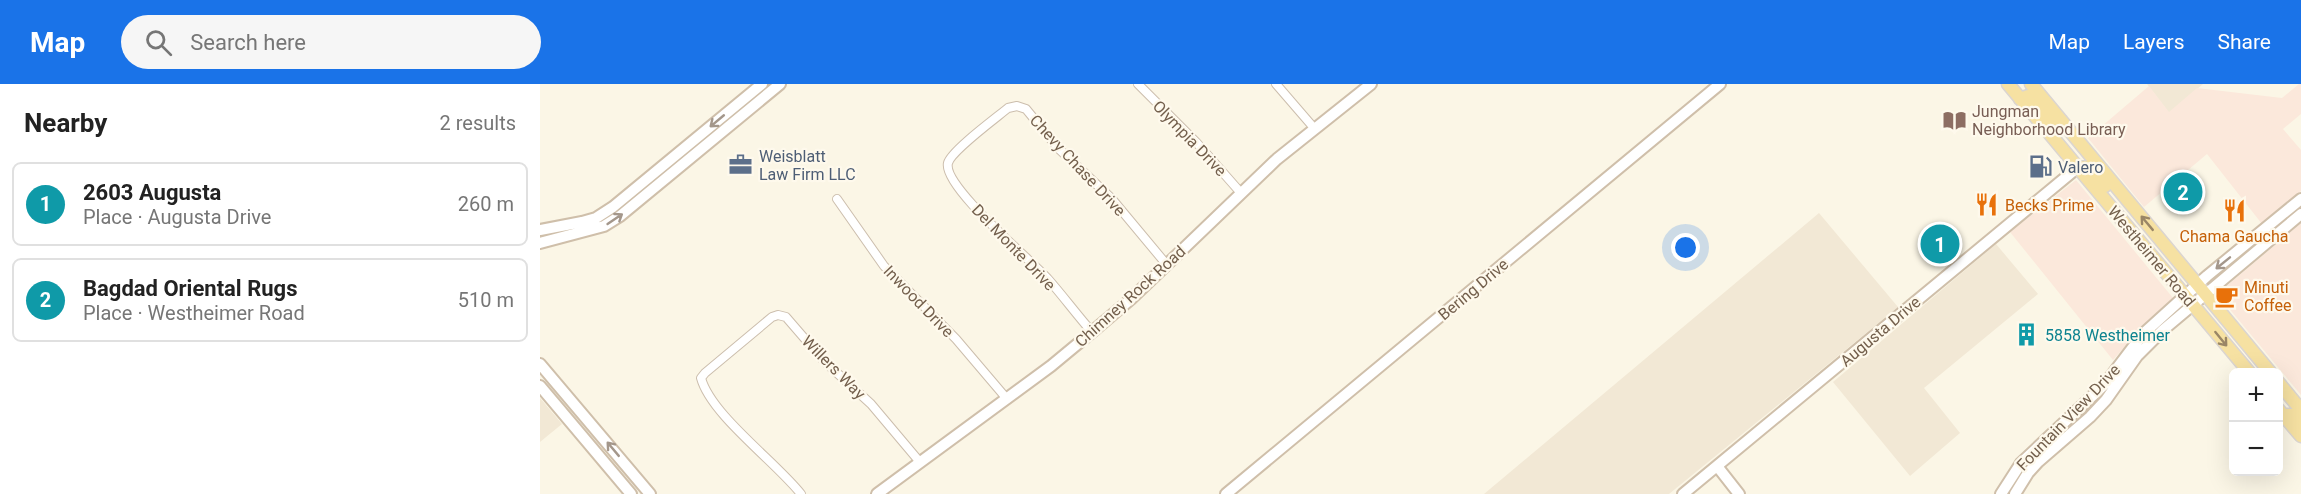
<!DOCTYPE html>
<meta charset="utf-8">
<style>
body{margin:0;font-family:Roboto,sans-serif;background:#f6f6f6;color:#222}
.controls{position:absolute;right:18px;bottom:18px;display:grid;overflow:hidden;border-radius:9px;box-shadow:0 6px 24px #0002}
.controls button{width:54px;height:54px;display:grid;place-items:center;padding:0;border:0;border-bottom:2px solid #e0e0e0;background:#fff;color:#222;font:30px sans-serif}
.you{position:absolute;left:1146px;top:164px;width:21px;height:21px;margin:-15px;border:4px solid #fff;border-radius:50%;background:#1a73e8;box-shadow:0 0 0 9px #1a73e833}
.badge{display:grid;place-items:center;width:39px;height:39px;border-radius:50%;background:#1a73e8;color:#fff;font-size:20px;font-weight:700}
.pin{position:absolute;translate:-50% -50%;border:3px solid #fff;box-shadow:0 2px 6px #0006}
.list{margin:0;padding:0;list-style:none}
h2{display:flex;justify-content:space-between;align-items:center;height:78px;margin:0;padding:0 24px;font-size:26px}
h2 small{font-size:20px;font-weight:400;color:#767676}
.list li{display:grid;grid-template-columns:39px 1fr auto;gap:18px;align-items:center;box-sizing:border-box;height:84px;margin:0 12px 12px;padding:0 12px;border:2px solid #e0e0e0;border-radius:9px}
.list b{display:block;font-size:22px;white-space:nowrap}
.list p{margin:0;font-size:20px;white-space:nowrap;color:#767676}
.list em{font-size:20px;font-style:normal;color:#767676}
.icon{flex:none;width:33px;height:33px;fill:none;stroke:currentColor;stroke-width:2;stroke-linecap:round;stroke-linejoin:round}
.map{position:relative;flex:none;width:1761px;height:410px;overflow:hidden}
header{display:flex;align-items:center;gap:36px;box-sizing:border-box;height:84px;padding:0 30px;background:#1a73e8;color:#fff}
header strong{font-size:28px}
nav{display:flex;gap:33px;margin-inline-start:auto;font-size:21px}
.search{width:420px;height:54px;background:#f6f6f6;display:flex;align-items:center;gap:15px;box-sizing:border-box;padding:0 21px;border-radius:33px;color:#767676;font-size:22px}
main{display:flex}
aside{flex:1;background:#fff}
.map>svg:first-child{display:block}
.residential{fill:#f2e8d5}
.commercial{fill:#fbe8db}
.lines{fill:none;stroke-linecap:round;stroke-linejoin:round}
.street-casing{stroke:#ccbead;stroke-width:10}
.secondary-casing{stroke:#cfbfaa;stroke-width:14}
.primary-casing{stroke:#dbd5d0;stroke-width:15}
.street{stroke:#fff;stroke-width:8}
.secondary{stroke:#fff;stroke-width:10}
.primary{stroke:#f6e1a2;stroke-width:12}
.oneway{stroke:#a4978b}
.oneway2{stroke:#9a8666}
.labels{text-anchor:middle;stroke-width:4.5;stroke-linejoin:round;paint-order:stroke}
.education-label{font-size:16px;fill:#785e54;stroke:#fef9ec;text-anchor:start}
.street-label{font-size:16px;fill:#735f4c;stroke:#fef9ec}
.service-label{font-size:16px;fill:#4e5e75;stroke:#fef9ec;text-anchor:start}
.food-label{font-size:16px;fill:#c56008;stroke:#fef9ec;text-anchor:start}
.culture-label{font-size:16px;fill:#0d838f;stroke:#fef9ec;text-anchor:start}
</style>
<header>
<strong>Map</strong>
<div class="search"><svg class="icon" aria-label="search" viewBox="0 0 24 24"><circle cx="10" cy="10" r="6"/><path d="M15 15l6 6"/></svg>Search here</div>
<nav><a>Map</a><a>Layers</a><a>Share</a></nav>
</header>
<main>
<aside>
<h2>Nearby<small>2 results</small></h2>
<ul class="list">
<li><span class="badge" style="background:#0f9aa8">1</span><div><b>2603 Augusta</b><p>Place · Augusta Drive</p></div><em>260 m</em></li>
<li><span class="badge" style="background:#0f9aa8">2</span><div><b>Bagdad Oriental Rugs</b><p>Place · Westheimer Road</p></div><em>510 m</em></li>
</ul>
</aside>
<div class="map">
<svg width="1761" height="410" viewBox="0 0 1761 410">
<rect width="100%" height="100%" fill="#fbf6e6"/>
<path class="residential" d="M 1607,0 L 1663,0 L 1629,29 Z
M 1279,129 L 1358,223 L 1129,410 L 944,410 Z
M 1456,160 L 1498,210 L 1384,304 L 1420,349 L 1370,392 L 1293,298 Z
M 0,314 L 22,340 L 0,358 Z"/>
<path class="commercial" d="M 1759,0 L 1761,0 L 1761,30 L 1743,45 L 1761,66 L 1761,107 L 1722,140 L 1667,70 L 1604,123 L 1548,54 L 1609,2 L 1629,28 L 1657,4 L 1742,14 Z
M 1536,96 L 1633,214 L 1596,250 L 1573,276 L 1470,148 Z
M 1761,139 L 1761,311 L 1677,210 Z"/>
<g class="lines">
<defs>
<path id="street" d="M 598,0 L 656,58 L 701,109
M 736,0 L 774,44
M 297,115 L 344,182 L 416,255 L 467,315
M 552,248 C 537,231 523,212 508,195 C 491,176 402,102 408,79 C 411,67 456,34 468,24 L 477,22 L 486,25 L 518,64 L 572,115 L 627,181
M 261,410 C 236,378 171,331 161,294 L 165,289 L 232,233 L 238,231 L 246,233 L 284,277 L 331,320 L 379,377"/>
<path id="secondary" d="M 0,146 L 42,138 L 56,134 L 73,123 L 222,0
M 0,159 L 64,142 L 80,132 L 240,0
M 0,280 L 110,410
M 0,302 L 91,410
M 1177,382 L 1199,410
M 337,410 L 511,282 L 552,248 L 591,215 L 737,75 L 831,0
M 686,410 L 1180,0
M 1143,410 L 1537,84
M 1461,410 L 1481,379 L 1565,300 L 1603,250 L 1667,192 L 1761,115
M 1475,410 L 1488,389 L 1498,378 L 1550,333 L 1566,316 L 1597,272 L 1623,246 L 1761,130"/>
<path id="primary" d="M 1468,0 L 1709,288
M 1491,0 L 1730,288
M 1480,15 L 1488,12 L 1508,34 L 1521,36
M 1537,84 L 1548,83 L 1565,102
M 1738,298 L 1761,326
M 1738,325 L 1761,352
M 1743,331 L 1754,331 L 1761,338"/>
</defs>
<use href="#street" class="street-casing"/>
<use href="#secondary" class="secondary-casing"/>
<use href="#primary" class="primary-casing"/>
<use href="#street" class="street"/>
<use href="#secondary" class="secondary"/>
<use href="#primary" class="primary"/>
</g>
<defs><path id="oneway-shaft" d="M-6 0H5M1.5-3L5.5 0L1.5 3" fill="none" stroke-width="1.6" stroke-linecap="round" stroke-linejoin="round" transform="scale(1.5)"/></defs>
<g class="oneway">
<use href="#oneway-shaft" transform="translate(177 37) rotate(140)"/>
<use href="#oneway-shaft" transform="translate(75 135) rotate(-34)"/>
<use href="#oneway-shaft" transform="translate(1683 179) rotate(141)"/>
<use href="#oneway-shaft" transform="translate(73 365) rotate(-130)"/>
</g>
<g class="oneway2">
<use href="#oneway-shaft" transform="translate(1607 139) rotate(-130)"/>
<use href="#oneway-shaft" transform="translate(1681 255) rotate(51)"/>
</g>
<defs>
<symbol id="library-bare" viewBox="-9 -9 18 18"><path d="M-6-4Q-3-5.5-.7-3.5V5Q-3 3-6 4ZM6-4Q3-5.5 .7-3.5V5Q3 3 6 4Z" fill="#8d6e63" stroke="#fef9ec" stroke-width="2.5" paint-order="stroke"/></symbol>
<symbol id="office-bare" viewBox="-9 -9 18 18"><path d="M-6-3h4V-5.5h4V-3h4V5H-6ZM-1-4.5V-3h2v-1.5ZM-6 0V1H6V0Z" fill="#5c6f8a" stroke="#fef9ec" stroke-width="2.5" paint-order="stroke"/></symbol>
<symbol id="fuel-bare" viewBox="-9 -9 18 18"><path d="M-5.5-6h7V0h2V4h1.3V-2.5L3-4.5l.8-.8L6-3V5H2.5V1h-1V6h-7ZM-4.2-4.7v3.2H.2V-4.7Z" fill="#5c6f8a" stroke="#fef9ec" stroke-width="2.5" paint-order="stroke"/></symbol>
<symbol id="restaurant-bare" viewBox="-9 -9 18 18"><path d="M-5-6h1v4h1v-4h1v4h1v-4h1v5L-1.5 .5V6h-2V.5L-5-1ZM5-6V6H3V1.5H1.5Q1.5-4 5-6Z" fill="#e8710a" stroke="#fef9ec" stroke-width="2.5" paint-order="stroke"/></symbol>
<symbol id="cafe-bare" viewBox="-9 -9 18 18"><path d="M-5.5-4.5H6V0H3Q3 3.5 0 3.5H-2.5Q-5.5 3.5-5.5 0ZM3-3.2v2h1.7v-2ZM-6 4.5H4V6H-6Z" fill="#e8710a" stroke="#fef9ec" stroke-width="2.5" paint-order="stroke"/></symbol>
<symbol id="building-bare" viewBox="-9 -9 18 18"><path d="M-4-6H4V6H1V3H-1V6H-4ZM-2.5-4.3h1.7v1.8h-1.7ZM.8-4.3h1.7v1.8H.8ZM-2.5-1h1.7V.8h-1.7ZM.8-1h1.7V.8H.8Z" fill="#0f9aa8" stroke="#fef9ec" stroke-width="2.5" paint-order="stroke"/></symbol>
</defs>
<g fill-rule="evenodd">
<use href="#library-bare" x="1398" y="20" width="33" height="33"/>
<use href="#office-bare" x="184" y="64" width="33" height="33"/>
<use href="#fuel-bare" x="1484" y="66" width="33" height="33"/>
<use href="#restaurant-bare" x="1430" y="104" width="33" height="33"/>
<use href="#restaurant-bare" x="1678" y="110" width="33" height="33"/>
<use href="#cafe-bare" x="1670" y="196" width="33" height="33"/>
<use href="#building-bare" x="1470" y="234" width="33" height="33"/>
</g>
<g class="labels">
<g class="education-label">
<text x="1432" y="33">Jungman<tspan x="1432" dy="18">Neighborhood Library</tspan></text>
</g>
<g class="street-label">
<text transform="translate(650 54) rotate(46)" y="6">Olympia Drive</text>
<text transform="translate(538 81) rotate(47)" y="6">Chevy Chase Drive</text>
<text transform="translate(474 163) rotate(46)" y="6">Del Monte Drive</text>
<text transform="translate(1612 172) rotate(50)" y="6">Westheimer Road</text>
<text transform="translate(933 205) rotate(-40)" y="6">Bering Drive</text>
<text transform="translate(590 212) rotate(-42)" y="6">Chimney Rock Road</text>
<text transform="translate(379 217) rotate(46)" y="6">Inwood Drive</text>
<text transform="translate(1340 247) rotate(-40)" y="6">Augusta Drive</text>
<text transform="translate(294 283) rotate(45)" y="6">Willers Way</text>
<text transform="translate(1528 333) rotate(-46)" y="6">Fountain View Drive</text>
</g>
<g class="service-label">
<text x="219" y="78">Weisblatt<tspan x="219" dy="18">Law Firm LLC</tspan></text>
<text x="1518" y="89">Valero</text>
</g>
<g class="food-label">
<text x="1465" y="127">Becks Prime</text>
<text x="1694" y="158" text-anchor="middle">Chama Gaucha</text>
<text x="1704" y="209">Minuti<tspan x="1704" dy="18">Coffee</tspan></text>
</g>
<g class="culture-label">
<text x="1505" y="257">5858 Westheimer</text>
</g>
</g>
</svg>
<div class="controls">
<button>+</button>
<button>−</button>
</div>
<div class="you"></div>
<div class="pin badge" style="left:1400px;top:160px;background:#0f9aa8">1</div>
<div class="pin badge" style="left:1643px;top:108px;background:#0f9aa8">2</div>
</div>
</main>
